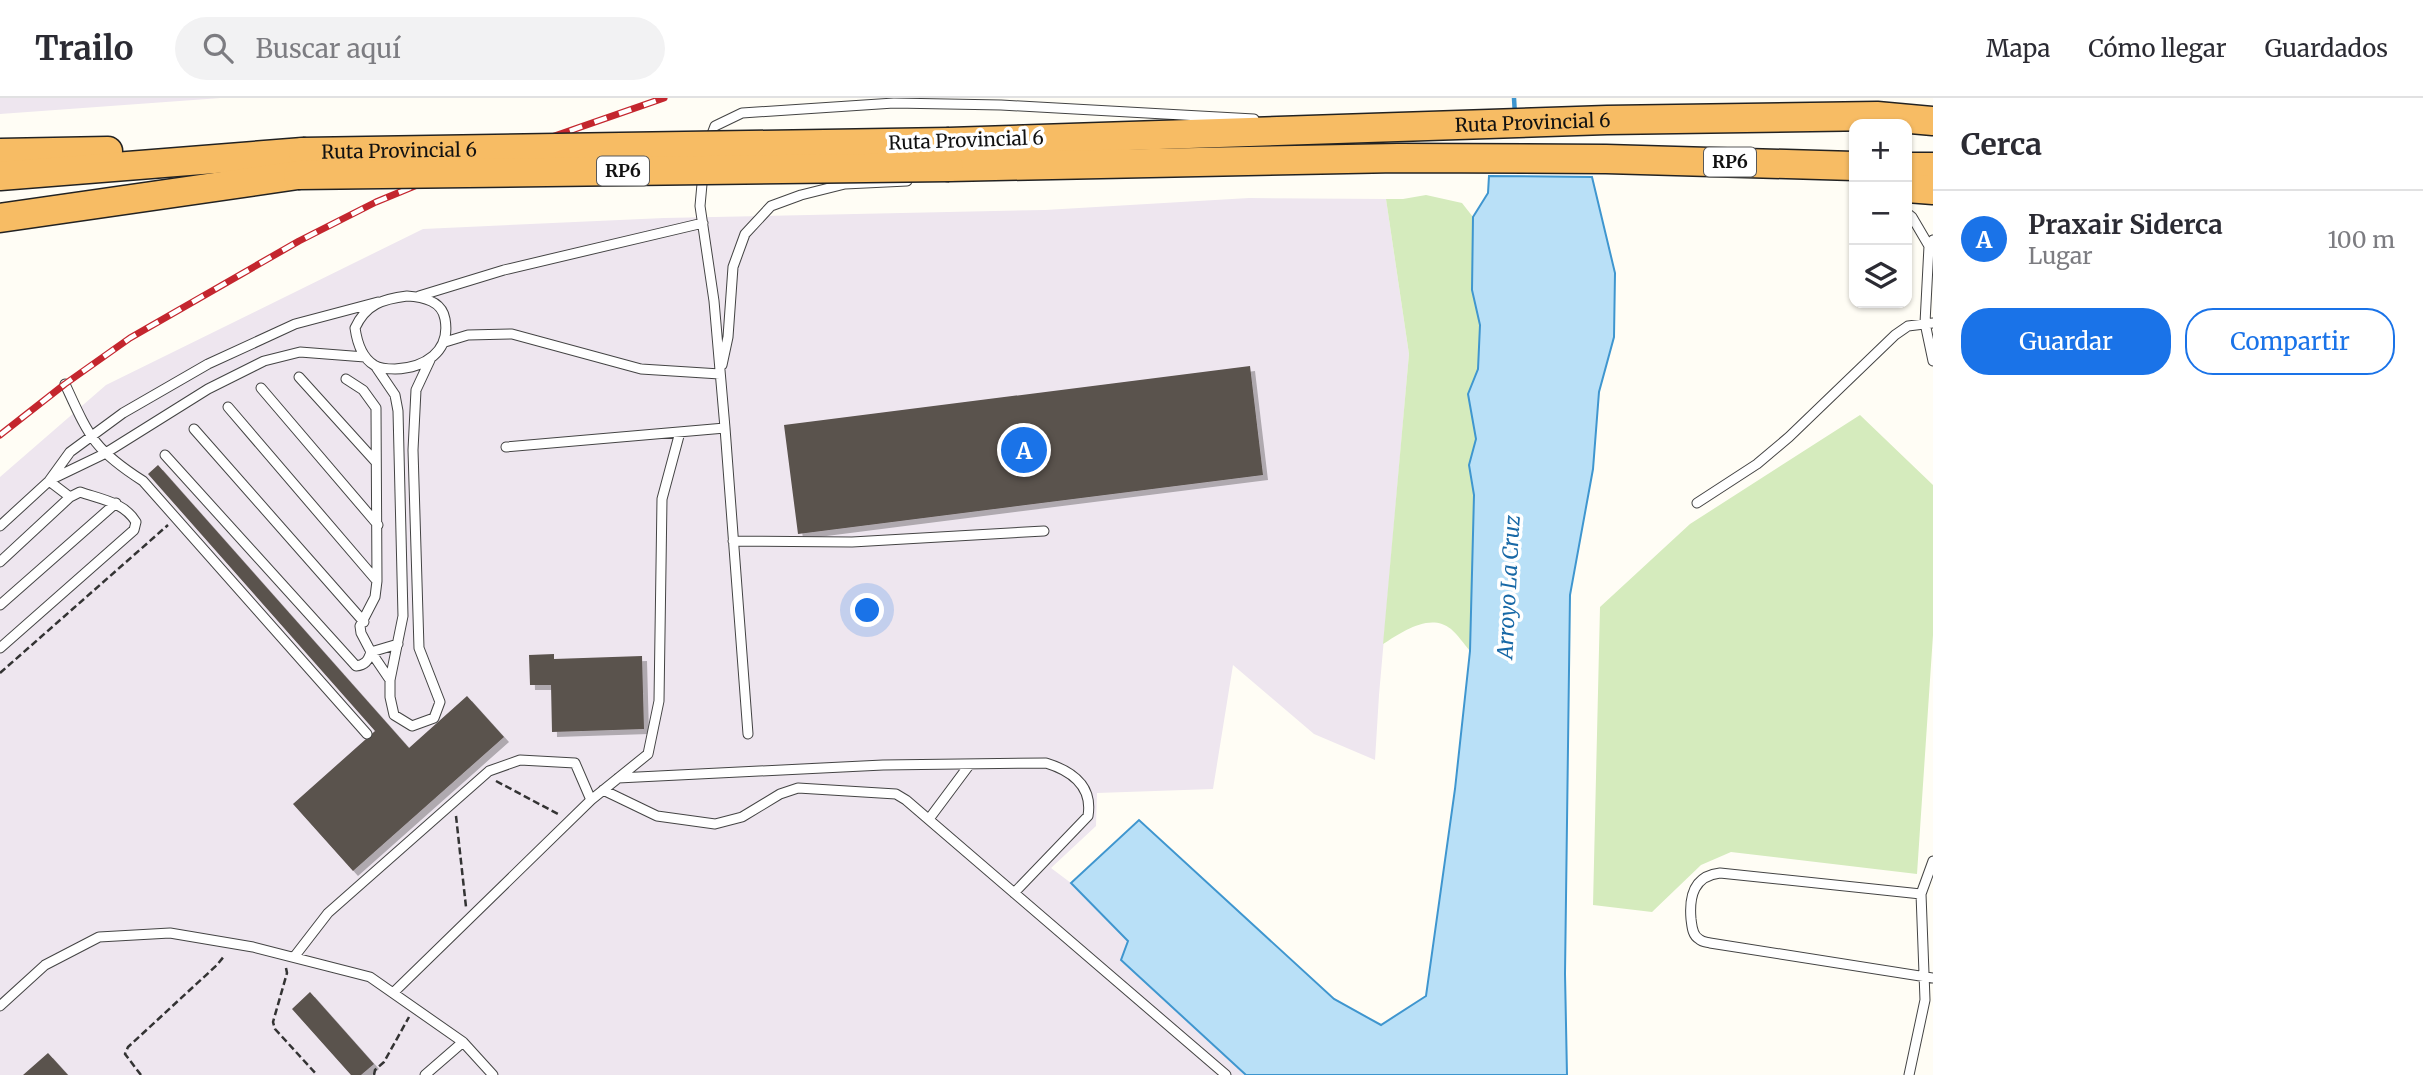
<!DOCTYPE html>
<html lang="es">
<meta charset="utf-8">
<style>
body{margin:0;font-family:Merriweather,serif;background:#f2f2f3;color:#2b2b33}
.controls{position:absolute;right:21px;top:21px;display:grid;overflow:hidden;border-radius:14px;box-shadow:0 2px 5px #0004}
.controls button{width:63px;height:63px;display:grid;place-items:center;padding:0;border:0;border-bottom:2px solid #e1e1e2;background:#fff;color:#2b2b33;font:35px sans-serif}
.you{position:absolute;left:868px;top:513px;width:24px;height:24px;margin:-18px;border:5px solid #fff;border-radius:50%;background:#1a73e8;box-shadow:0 0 0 10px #1a73e833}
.badge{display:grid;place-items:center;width:46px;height:46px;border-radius:50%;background:#1a73e8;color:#fff;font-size:23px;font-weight:700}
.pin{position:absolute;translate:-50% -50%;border:4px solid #fff;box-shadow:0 2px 7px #0006}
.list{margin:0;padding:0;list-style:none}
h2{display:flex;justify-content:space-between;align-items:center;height:91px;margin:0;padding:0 28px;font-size:30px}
h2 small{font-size:23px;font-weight:400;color:#7c7c81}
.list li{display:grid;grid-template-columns:46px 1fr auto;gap:21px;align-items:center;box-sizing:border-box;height:98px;padding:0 28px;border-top:2px solid #e1e1e2}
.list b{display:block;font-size:26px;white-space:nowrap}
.list p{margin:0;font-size:23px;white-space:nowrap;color:#7c7c81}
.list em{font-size:23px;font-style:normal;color:#7c7c81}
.actions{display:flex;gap:14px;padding:21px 28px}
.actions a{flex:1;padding:16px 0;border:2px solid #1a73e8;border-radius:28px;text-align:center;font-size:24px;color:#1a73e8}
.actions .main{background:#1a73e8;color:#fff}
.icon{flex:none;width:38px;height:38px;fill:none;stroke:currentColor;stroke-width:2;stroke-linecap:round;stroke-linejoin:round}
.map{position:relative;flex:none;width:1933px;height:977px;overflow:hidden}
header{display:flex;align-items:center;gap:42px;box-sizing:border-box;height:98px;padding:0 35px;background:#fff;border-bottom:2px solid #e1e1e2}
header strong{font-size:33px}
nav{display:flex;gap:38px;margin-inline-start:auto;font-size:24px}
.search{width:490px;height:63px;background:#f2f2f3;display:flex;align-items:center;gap:18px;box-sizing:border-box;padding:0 24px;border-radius:38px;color:#7c7c81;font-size:26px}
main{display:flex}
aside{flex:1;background:#fff}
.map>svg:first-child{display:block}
.industrial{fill:#eee6ef}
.green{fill:#d5ebbd}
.water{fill:#b9e0f7;stroke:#3f96cf;stroke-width:2}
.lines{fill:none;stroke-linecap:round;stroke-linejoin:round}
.stream{stroke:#3f96cf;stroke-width:4.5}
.building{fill:#5a524d;filter:url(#shadow)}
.service-casing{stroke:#444;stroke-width:11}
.trunk-casing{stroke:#222;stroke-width:31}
.path{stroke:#333;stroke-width:2.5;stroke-dasharray:7 3.5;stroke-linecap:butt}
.service{stroke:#fff;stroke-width:9}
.trunk{stroke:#f7bc64;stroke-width:28}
.rail-casing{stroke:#c4262e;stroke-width:7}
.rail{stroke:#fff;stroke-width:4.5;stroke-dasharray:13;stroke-linecap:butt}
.trunk-bridge-casing{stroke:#222;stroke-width:31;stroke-linecap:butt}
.trunk-bridge{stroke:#f7bc64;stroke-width:28}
.labels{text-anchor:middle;stroke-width:7;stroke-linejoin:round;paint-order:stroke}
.shield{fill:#fff;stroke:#585858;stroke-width:2}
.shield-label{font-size:18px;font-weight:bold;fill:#111}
.street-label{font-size:19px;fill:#111;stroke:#fff}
.water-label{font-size:21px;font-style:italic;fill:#1768a6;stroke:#fff}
</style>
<header>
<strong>Trailo</strong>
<div class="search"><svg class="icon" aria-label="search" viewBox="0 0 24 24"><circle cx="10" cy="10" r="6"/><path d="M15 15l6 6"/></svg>Buscar aquí</div>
<nav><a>Mapa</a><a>Cómo llegar</a><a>Guardados</a></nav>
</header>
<main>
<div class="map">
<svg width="1933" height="977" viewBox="0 0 1933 977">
<defs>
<filter id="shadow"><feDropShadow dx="5" dy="5" stdDeviation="0" flood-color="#0004"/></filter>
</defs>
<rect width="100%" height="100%" fill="#fffdf5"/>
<path class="industrial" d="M 0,0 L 221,0 L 0,16 Z
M 1249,100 L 1386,101 L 1409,256 L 1379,597 L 1375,662 L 1314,636 L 1233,567 L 1213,691 L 1097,695 L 1096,728 L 1051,770 L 1071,785 L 1128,843 L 1121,862 L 1246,977 L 0,977 L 0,379 L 106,287 L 423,131 L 664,120 L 1045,112 Z"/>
<path class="green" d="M 1426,97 L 1462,105 L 1473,119 L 1472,192 L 1480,226 L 1478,271 L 1468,296 L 1476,341 L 1469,367 L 1474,397 L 1470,553 C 1464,546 1458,537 1451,531 C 1430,514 1402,534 1383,546 L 1409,256 L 1386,101 L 1403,101 Z
M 1860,317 L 1933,387 L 1933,537 L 1917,776 L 1731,754 L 1701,767 L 1652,814 L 1593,807 L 1600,509 L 1690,426 Z"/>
<path class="water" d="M 1489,78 L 1592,79 L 1615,175 L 1614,239 L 1599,294 L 1593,371 L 1570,497 L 1565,876 L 1567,977 L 1246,977 L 1121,862 L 1128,843 L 1071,785 L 1139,722 L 1334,901 L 1381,927 L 1426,898 L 1455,691 L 1470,553 L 1474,397 L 1469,367 L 1476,341 L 1468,296 L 1478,271 L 1480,227 L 1472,192 L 1473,119 L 1488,95 Z"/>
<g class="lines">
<path class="stream" d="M 1514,0 L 1515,17"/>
</g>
<path class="building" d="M 1250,268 L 1263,377 L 798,436 L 784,327 Z
M 158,367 L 409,650 L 467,598 L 504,639 L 353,773 L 293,706 L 375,633 L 148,376 Z
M 554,556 L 554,561 L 642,558 L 644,631 L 552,634 L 551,587 L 530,587 L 529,557 Z
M 310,894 L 374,966 L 361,977 L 351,977 L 292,911 Z
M 48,955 L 68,977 L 23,977 Z"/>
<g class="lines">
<defs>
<path id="service" d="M 709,44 L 715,28 L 742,15 L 894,5 L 1001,7 L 1254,21
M 1907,115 L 1912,119 L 1929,148
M 1933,142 L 1929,148 L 1925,225 L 1933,263
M 407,198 C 424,199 442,203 445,221 C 451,254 424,270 395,271 C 389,271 380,271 374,267 C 361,259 357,244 355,230 C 366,206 383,201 407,198 Z
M 419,198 L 504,172 L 703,125
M 445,244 L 468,237 L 512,236 L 641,271 L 720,276
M 722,267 L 728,239 L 733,169 L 745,136 L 771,108 L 801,97 L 845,86 L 907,83
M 376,269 L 395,297 L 398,313 L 403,518 L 390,582 L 390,599 L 394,617 L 412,628 L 434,620 L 440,604 L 419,550 L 413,352 L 416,292 L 430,262
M 299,279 L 375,363
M 65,286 C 89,338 93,351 143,383 L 367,636
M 261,290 L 378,427
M 228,309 L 377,483
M 725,330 L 748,636
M 194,331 L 364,524
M 506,349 L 725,330 L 714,203 L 700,108 L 703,75
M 165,357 L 356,568 C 365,567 368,563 371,554 L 361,535 L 360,528 L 375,499 L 377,483 L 376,310 L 363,292 L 346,281
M 50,382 L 104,356 L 208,291 L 264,263 L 300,254 L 365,259
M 1697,405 L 1757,366 L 1789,339 L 1895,237 L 1908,228 L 1933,225
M 0,428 L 49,383 L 70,354 L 123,315 L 208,266 L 295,226 L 378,204
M 733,443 L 852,444 L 1044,433
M 0,464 L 70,399
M 0,507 L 116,405
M 0,550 L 134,432 L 136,424 C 124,404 100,401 80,394 L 70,399 L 49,383
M 390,582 L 371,554 L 398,546
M 618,680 L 883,667 L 1046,665 C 1072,673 1093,688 1088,718 L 1014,795
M 603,692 L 657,718 L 715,726 L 742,719 L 780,696 L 798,690 L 896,696 L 906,702 L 1226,977
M 929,721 L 970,666
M 1921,796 L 1720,775 C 1694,778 1689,798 1691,821 C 1692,828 1692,837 1699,841 C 1702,844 1706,844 1710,845 L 1933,880
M 294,859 L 328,815 L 489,673 L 520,662 L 575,665 L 591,702
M 393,895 L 591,702 L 648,656 L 659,603 L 662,401 L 680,334
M 0,908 L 45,867 L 99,839 L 170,835 L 253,849 L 370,879 L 463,944 L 493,977
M 425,977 L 463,944
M 1909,977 L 1925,902 L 1921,796 L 1933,763"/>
<g id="trunk">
<path id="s1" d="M 949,44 L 1607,22 L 1877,18 L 1933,23"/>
<path d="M 0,55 L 108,53"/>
<path d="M 949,69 L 1398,60 L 1606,61 L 1854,68"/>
<path d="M 1907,69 L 1933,69"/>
<path d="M 0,78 L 303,54"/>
<path d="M 1907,90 L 1933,92"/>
<path d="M 0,120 L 298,77"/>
</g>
</defs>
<use href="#service" class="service-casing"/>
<use href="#trunk" class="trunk-casing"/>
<path class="path" d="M 0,575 L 168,427
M 496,683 L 558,716
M 456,718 L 466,809
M 286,870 L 287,875 L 273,924 L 275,931 L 317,977
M 141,977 L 125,956 L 128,949 L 217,867 L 225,857
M 374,977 L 375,972 L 384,964 L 409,919"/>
<use href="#service" class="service"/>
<use href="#trunk" class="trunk"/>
<defs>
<path id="rail" d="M 0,337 L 65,286 L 130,240 L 299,143 L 376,104 L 434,80 L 664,0"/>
</defs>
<use href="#rail" class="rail-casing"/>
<use href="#rail" class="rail"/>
<defs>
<g id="trunk-bridge">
<path id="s2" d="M 303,54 L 949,44"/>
<path d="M 298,77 L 949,69"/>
</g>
</defs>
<use href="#trunk-bridge" class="trunk-bridge-casing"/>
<use href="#trunk-bridge" class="trunk-bridge"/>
</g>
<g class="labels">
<g class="shield">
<rect x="1704" y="49.5" width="52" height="29" rx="5"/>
<rect x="597" y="58.5" width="52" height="29" rx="5"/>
</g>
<g class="shield-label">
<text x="1730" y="70">RP6</text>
<text x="623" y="79">RP6</text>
</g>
<g class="street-label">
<text dy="7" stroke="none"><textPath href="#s1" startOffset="584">Ruta Provincial 6</textPath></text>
<text transform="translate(966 42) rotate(-2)" y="7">Ruta Provincial 6</text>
<text dy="7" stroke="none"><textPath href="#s2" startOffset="96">Ruta Provincial 6</textPath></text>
</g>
<g class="water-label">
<text transform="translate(1509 489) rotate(-87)" y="7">Arroyo La Cruz</text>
</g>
</g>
</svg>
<div class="controls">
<button>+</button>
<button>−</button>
<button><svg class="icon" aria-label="layers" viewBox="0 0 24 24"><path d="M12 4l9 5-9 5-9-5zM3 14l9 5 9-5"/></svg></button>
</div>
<div class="you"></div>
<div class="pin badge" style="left:1024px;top:352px">A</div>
</div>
<aside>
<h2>Cerca<small></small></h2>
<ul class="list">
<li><span class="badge">A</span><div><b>Praxair Siderca</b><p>Lugar</p></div><em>100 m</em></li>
</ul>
<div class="actions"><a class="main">Guardar</a><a>Compartir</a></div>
</aside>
</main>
